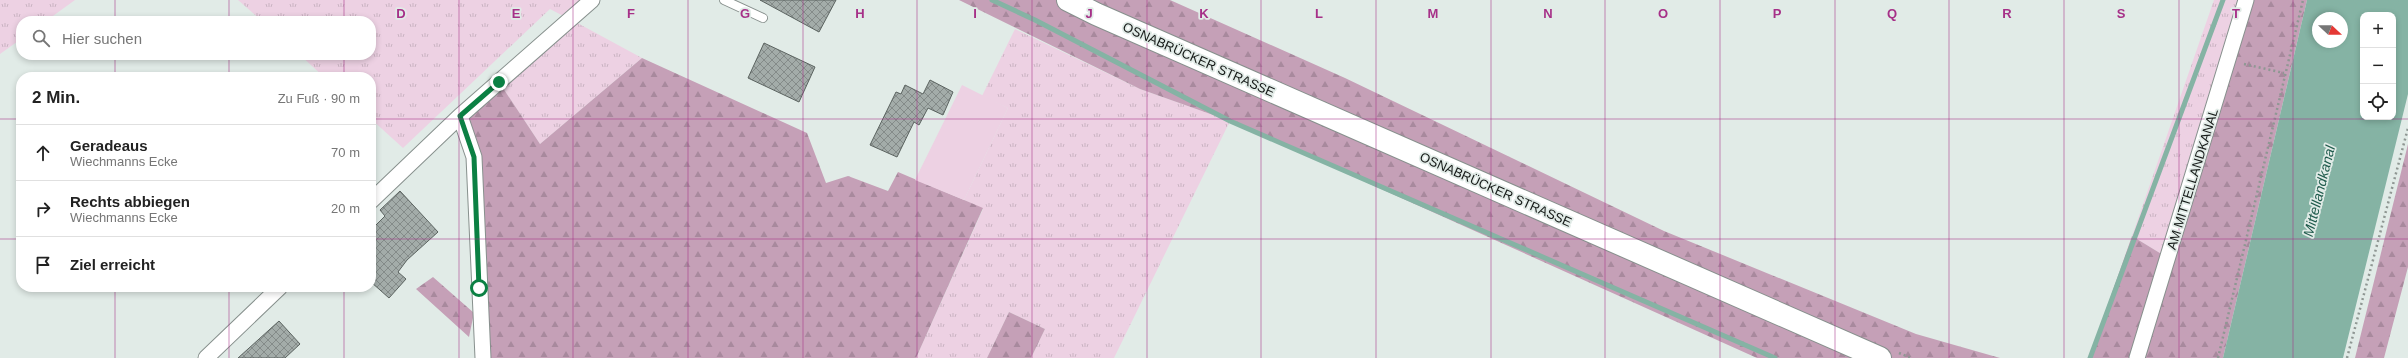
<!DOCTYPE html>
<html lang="de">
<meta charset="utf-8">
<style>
body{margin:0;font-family:Arial,sans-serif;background:#f2f2f2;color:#222}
.controls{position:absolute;right:12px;top:12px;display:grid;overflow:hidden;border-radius:8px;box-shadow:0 2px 6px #0003}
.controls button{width:36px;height:36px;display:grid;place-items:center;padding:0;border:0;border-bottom:1px solid #e0e0e0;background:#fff;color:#222;font:20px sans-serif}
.compass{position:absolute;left:2312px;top:12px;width:36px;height:36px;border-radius:50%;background:#fff;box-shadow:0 2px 6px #0003;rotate:112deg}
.stop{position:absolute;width:12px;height:12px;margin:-9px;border:3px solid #0b8043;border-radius:50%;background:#fff}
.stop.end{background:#0b8043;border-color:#fff;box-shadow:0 1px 4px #0008}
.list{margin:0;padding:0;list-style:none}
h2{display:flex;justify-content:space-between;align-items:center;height:52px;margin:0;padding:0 16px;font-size:17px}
h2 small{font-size:13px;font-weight:400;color:#767676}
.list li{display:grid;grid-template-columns:26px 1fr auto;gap:12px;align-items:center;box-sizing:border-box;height:56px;padding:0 16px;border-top:1px solid #e0e0e0}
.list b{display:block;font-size:15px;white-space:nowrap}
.list p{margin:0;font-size:13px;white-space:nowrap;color:#767676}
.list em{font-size:13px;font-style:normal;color:#767676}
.icon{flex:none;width:22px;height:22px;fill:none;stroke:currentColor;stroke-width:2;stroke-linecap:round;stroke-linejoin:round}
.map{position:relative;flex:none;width:2408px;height:358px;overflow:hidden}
.search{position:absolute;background:#fff;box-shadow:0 2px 6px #0003;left:16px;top:16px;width:360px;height:44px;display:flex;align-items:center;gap:10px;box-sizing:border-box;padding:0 14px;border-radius:16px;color:#767676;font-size:15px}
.panel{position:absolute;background:#fff;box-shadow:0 2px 6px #0003;left:16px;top:72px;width:360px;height:220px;border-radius:16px}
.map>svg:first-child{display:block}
.grass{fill:url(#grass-tufts)}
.forest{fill:url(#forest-firs)}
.pitch{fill:#edd1e3}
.water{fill:#85b3a4;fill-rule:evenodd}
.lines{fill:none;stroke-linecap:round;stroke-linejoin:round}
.stream{stroke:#85b3a4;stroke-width:5}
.building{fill:url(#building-cross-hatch);stroke:#5b6360}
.lane-casing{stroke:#87908d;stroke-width:10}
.street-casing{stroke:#87908d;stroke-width:17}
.primary-casing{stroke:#87908d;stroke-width:24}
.path{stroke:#8f9793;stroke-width:2.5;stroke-dasharray:2 3;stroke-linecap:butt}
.lane{stroke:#fff;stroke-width:8}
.street{stroke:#fff;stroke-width:15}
.primary{stroke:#fff;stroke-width:22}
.route{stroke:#0b8043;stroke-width:5}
.grid{fill:none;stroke:#a63088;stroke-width:1;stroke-opacity:0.55}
.labels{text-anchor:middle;stroke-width:3.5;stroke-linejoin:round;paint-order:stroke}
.street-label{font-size:13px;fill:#161a18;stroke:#e1ebe7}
.water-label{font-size:14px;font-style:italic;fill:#1f5b4c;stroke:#e1ebe7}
.grid-label{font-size:13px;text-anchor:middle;font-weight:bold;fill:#a63088;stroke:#e1ebe7;stroke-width:3.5;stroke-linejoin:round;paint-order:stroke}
</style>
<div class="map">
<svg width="2408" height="358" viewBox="0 0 2408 358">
<defs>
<pattern id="grass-tufts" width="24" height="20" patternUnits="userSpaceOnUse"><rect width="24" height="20" fill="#edd1e3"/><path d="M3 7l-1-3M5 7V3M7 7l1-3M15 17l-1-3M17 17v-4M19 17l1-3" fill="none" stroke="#cab3c2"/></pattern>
<pattern id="forest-firs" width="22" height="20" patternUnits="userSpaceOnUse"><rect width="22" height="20" fill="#c5a0b7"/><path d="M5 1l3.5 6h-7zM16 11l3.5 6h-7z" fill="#a8899d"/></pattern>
<pattern id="building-cross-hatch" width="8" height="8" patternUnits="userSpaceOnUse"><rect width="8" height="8" fill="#a3aca9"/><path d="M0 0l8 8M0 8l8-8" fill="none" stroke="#848b89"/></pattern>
</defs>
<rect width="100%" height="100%" fill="#e1ebe7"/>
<path class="grass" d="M 0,0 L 75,0 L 46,21 L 21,21 L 21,39 L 0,54 Z
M 238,0 L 592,0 L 570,19 L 642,58 L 540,144 L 499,82 L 569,19 L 550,9 L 403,148 L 371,119 L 371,77 L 324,77 L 300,55 L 371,55 L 371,21 L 262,21 Z
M 2214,0 L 2246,0 L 2168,258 L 2132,236 Z
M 1015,29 L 1140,89 L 1230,121 L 1114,358 L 1031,358 L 1045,329 L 1009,312 L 987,358 L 916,358 L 983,209 L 964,200 L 1008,108 L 982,96 Z"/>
<path class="forest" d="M 959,0 L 1170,0 L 1345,78 L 1664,231 L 1916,334 L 2000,358 L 1757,358 L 1230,121 L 1140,89 Z
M 2246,0 L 2307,0 L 2223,358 L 2089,358 L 2132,236 L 2168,258 Z
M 642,58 L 807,133 L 826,183 L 848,176 L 888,191 L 898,172 L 983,208 L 916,358 L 483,358 L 474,157 L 460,116 L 499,82 L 540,144 Z
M 2408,144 L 2408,267 L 2384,358 L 2355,358 Z
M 433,277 L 474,313 L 469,337 L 416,289 Z
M 1009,312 L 1045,329 L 1031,358 L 987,358 Z"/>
<path class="pitch" d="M 962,85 L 1008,108 L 964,200 L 915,180 Z"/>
<path class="water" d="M 2307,0 L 2408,0 L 2408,94 L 2343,358 L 2223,358 ZM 2363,15 L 2393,15 L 2393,117 L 2363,117 ZM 2318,18 L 2342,18 L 2342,42 L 2318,42 Z"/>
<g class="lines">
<path class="stream" d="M 992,0 L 1035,20 L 1230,121 L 1775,358
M 2090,358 L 2223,0"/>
</g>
<path class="building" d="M 760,0 L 836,0 L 819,32 Z
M 764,43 L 815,67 L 799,102 L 748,78 Z
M 930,80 L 953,92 L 943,115 L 928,108 L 919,125 L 914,122 L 897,157 L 870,145 L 896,92 L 901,94 L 905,85 L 923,94 Z
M 400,191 L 438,232 L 407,260 L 398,272 L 406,279 L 389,298 L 371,282 L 371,230 L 385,216 L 380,210 Z
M 279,321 L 300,344 L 285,358 L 238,358 Z"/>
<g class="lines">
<defs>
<path id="lane" d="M 724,0 L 763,18"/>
<path id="street" d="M 460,116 L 474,157 L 483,358
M 371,201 L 460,116 L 592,0
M 206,358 L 280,287
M 2137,358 L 2246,0"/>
<path id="primary" d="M 1068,0 L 1096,14 L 1880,358"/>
</defs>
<use href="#lane" class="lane-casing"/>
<use href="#street" class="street-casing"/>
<use href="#primary" class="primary-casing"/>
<path class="path" d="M 2244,64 L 2284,73
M 1899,353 L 1911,358
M 2218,358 L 2303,0
M 2347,358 L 2408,128"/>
<use href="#lane" class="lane"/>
<use href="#street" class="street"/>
<use href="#primary" class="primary"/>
</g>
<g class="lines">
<path class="route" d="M 479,288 L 474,157 L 460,116 L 499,82"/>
</g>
<path class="grid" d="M 115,0 L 115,21M 229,0 L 229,21M 344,0 L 344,21M 459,0 L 459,358M 573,0 L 573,358M 688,0 L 688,358M 803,0 L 803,358M 917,0 L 917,358M 1032,0 L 1032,358M 1147,0 L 1147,358M 1261,0 L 1261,358M 1376,0 L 1376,358M 1491,0 L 1491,358M 1605,0 L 1605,358M 1720,0 L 1720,358M 1835,0 L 1835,358M 1949,0 L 1949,358M 2064,0 L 2064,358M 2179,0 L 2179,358M 2293,0 L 2293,358M 115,55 L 115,77M 229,55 L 229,77M 344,55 L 344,77M 0,119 L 21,119M 371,119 L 2408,119M 0,239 L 21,239M 371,239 L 2408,239M 115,287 L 115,358M 229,287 L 229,358M 344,287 L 344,358"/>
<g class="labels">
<g class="street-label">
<text transform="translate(1199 59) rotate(24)" y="5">OSNABRÜCKER STRASSE</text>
<text transform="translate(2192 179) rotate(-73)" y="5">AM MITTELLANDKANAL</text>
<text transform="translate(1496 189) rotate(24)" y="5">OSNABRÜCKER STRASSE</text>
</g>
<g class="water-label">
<text transform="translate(2319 191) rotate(-76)" y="5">Mittellandkanal</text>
</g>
</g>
<g class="grid-label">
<text x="401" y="18">D</text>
<text x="516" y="18">E</text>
<text x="631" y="18">F</text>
<text x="745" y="18">G</text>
<text x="860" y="18">H</text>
<text x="975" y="18">I</text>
<text x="1089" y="18">J</text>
<text x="1204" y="18">K</text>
<text x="1319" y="18">L</text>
<text x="1433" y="18">M</text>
<text x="1548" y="18">N</text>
<text x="1663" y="18">O</text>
<text x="1777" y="18">P</text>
<text x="1892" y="18">Q</text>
<text x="2007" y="18">R</text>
<text x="2121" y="18">S</text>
<text x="2236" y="18">T</text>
</g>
</svg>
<div class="controls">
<button>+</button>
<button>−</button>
<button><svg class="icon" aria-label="locate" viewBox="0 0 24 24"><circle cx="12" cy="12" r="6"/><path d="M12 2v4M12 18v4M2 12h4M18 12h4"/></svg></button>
</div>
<svg class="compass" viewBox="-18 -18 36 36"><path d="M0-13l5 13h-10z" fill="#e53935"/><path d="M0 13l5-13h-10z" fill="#767676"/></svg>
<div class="stop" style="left:479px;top:288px"></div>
<div class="stop end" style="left:499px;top:82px"></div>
<div class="search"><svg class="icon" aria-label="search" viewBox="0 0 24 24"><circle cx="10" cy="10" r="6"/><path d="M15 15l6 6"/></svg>Hier suchen</div>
<section class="panel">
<h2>2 Min.<small>Zu Fuß · 90 m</small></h2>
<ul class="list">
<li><svg class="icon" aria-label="ahead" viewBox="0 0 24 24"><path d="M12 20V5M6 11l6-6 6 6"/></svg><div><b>Geradeaus</b><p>Wiechmanns Ecke</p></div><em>70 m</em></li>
<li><svg class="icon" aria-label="right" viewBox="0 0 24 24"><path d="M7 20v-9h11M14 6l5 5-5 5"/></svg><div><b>Rechts abbiegen</b><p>Wiechmanns Ecke</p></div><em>20 m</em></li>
<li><svg class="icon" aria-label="arrive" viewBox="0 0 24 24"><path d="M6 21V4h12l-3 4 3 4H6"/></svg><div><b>Ziel erreicht</b></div></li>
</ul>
</section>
</div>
